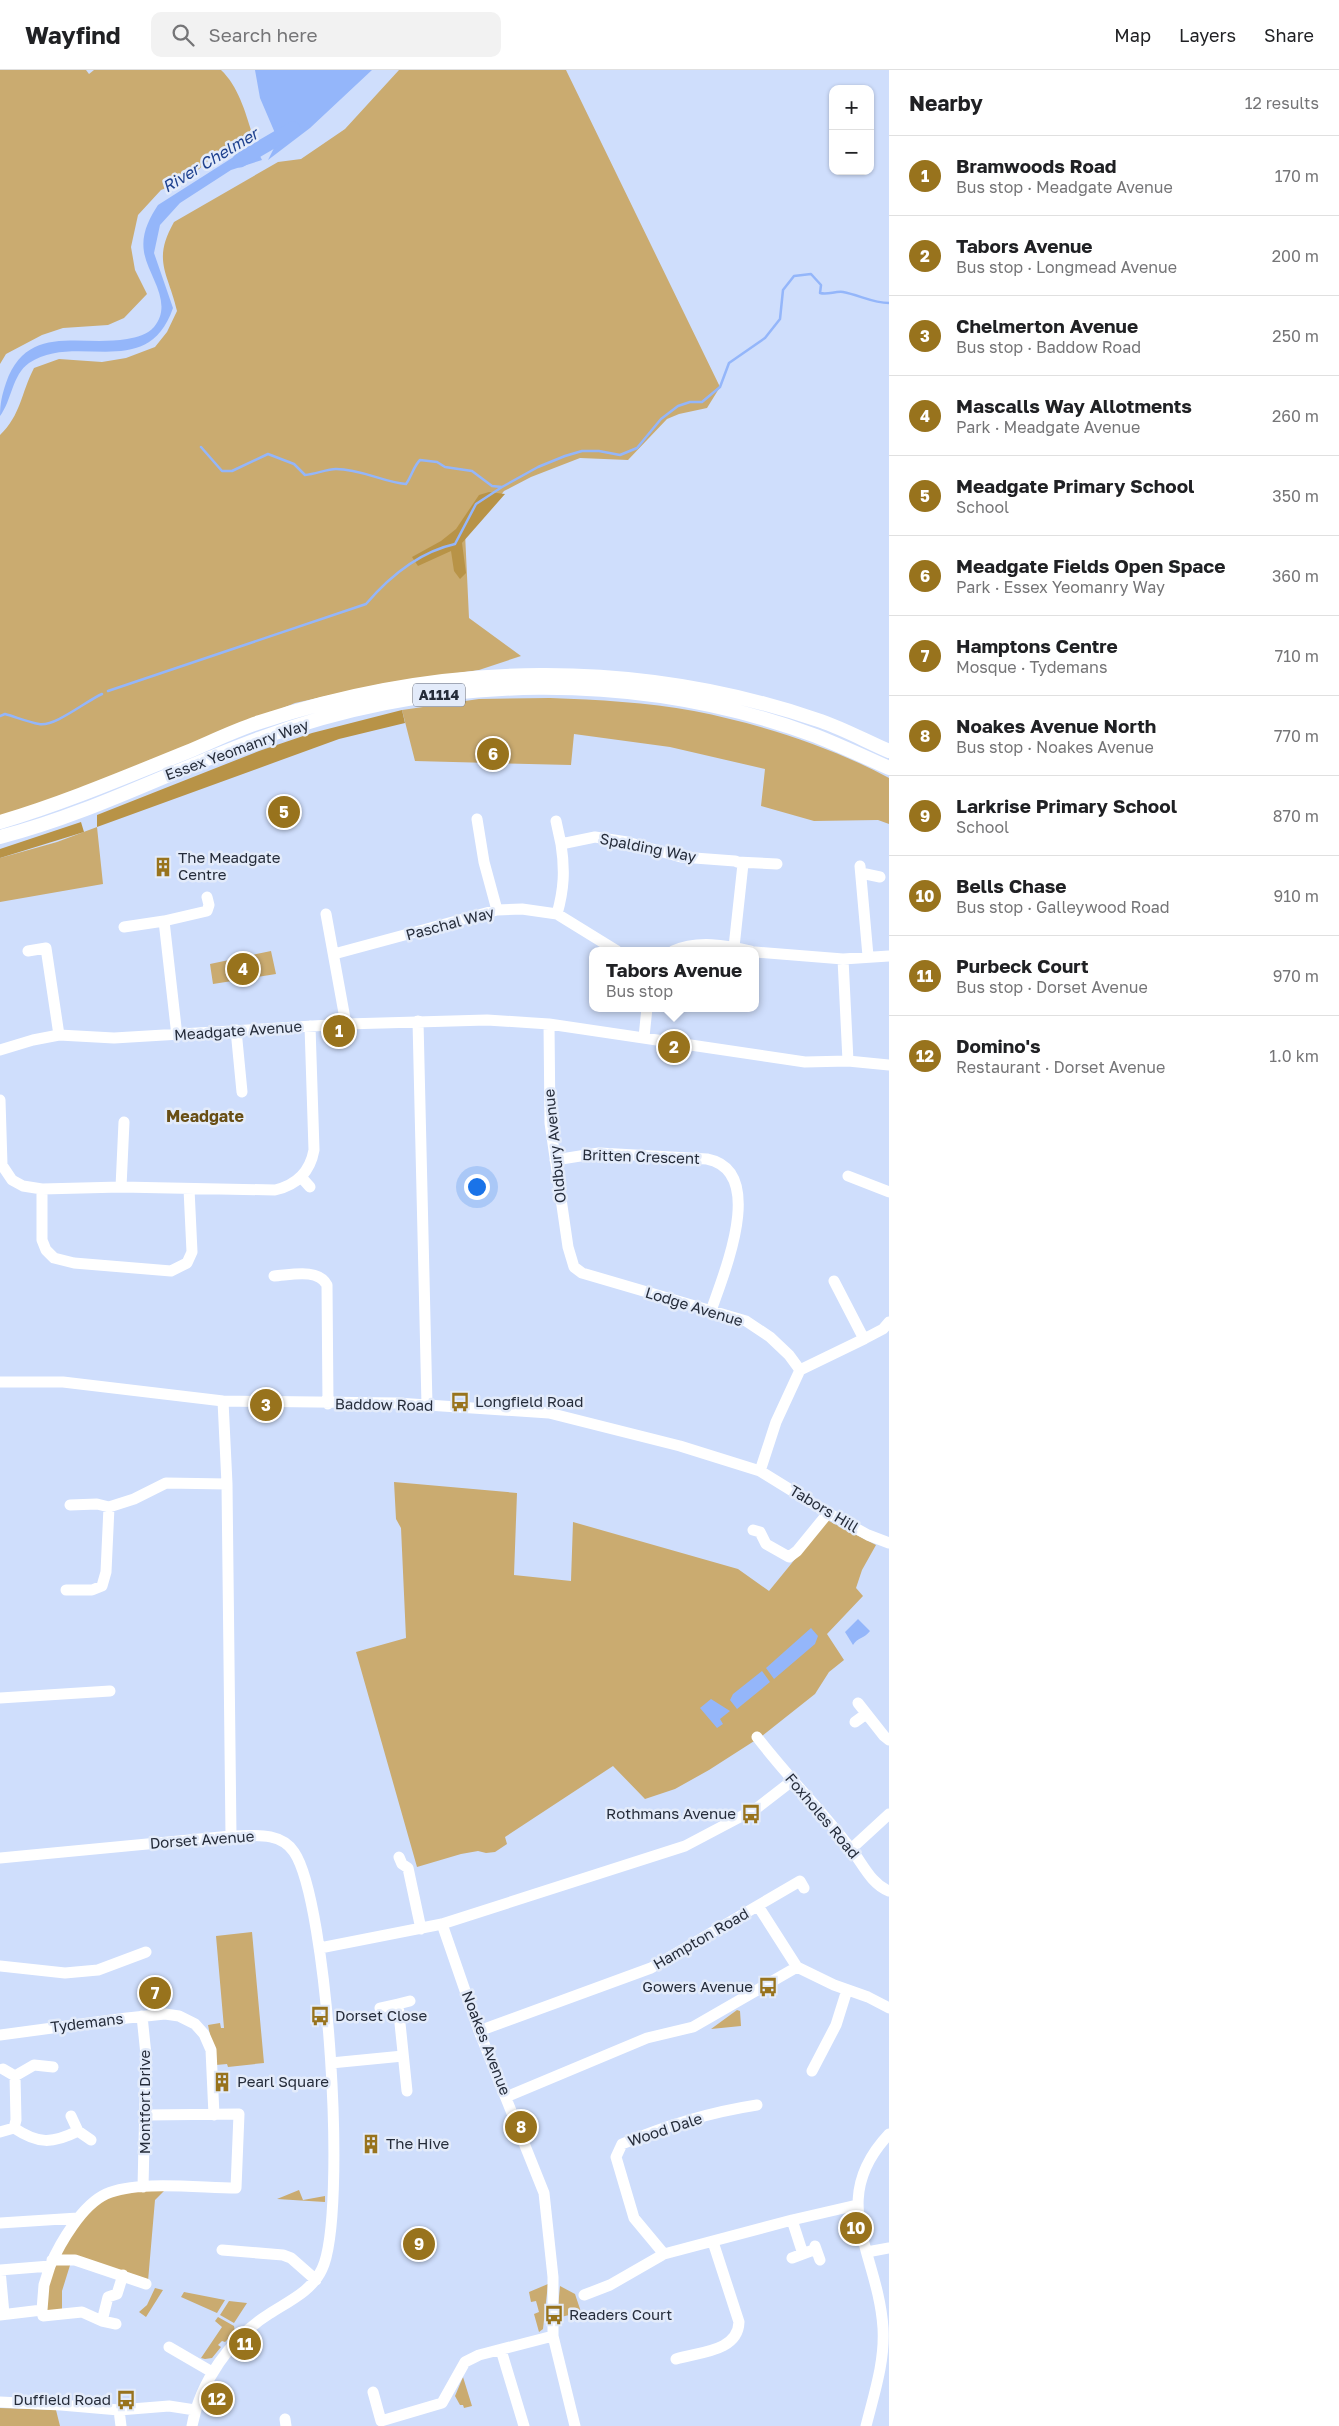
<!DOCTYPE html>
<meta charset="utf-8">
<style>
body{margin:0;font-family:"Golos Text",sans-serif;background:#f2f2f2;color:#202124}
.controls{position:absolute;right:15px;top:15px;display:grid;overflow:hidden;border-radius:10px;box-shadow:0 1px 4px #0004}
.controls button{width:45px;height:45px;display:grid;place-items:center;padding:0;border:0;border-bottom:1px solid #e0e0e0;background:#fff;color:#202124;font:25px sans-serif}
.you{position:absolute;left:476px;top:1116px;width:18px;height:18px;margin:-12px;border:4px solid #fff;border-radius:50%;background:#1a73e8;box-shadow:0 0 0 8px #1a73e833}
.badge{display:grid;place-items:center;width:32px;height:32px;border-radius:50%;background:#98731d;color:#fff;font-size:16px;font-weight:700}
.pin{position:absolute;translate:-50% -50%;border:2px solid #fff;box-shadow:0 1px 5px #0006}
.popup{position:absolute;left:589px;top:877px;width:170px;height:65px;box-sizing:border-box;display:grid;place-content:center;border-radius:10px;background:#fff;filter:drop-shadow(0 1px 4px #0005);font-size:16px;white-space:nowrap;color:#757577}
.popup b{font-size:19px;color:#202124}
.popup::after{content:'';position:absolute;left:50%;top:100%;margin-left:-10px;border:10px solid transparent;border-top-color:#fff}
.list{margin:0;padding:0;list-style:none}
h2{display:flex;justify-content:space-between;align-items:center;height:65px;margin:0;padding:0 20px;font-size:21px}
h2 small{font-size:16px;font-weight:400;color:#757577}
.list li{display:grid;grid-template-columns:32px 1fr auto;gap:15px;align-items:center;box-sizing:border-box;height:80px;padding:0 20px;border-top:1px solid #e0e0e0}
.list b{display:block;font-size:19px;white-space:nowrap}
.list p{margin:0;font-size:16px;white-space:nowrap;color:#757577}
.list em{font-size:16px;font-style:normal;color:#757577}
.icon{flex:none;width:28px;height:28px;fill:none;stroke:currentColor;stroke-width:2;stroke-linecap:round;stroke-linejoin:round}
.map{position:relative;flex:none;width:889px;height:2356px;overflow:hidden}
header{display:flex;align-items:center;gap:30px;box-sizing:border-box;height:70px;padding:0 25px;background:#fff;border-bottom:1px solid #e0e0e0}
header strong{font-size:24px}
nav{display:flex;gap:28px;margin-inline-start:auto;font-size:18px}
.search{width:350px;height:45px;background:#f2f2f2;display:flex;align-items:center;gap:12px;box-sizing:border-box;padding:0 18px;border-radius:10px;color:#757577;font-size:19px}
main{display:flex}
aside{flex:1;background:#fff}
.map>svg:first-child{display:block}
.green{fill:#caab70}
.forest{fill:#b89347}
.water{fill:#94b6fa}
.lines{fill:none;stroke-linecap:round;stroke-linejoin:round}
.stream{stroke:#94b6fa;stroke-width:2.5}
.river{stroke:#94b6fa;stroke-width:15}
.minor{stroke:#fff;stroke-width:11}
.major{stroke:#fff;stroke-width:14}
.labels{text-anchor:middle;stroke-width:5;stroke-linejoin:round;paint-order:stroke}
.shield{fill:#e3ebfa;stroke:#5e6574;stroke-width:1}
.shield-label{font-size:14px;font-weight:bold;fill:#252c3a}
.street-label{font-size:15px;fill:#252c3a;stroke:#e3ebfa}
.poi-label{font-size:15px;fill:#252c3a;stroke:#e3ebfa;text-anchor:start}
.water-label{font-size:16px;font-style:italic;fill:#1f428f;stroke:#e3ebfa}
.neighbourhood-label{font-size:16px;font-weight:bold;fill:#684e14;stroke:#e3ebfa}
</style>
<header>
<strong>Wayfind</strong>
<div class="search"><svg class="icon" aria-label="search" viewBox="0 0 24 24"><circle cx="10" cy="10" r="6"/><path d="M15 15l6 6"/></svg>Search here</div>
<nav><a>Map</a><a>Layers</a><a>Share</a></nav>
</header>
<main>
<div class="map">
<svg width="889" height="2356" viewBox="0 0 889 2356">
<rect width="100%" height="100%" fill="#cfdefc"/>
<path class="green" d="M 0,0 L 86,0 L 89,4 L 94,0 L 221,0 C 238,16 245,41 252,63 L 237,77 L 209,90 L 187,110 L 161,120 L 138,145 L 131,177 L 135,200 L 147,224 L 124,248 L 108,255 L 63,258 L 42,265 L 6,284 L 0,294 Z
M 399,0 L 566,0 L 720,317 L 707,338 L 679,344 L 667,349 L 628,390 L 580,388 L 531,407 L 504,421 L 485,445 L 465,463 L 469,548 L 521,586 L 479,600 L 381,614 L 295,633 L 66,728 L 0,746 L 0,365 C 21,345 21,323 34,298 L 59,289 L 102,292 L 126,288 L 155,277 L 167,262 L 177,241 C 168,202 152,191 174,152 L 278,92 L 301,89 L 345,59 Z
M 550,628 C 598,630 647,632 694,641 C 760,654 830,676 889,708 L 889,754 L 878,750 L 814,751 L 761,736 L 765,699 L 670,677 L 574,664 L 571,695 L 415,691 L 402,640 L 479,629 Z
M 97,757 L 103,814 L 0,832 L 0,788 L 57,772 Z
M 271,881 L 276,904 L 213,914 L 210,894 Z
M 394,1412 L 517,1423 L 514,1505 L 571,1511 L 573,1452 L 738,1499 L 769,1521 L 827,1450 L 876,1475 L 862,1500 L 856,1518 L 863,1526 L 827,1564 L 844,1590 L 829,1602 L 815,1624 L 762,1666 L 709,1700 L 675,1719 L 645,1729 L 613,1696 L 505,1767 L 507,1774 L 495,1782 L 486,1783 L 478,1781 L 461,1784 L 417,1797 L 356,1582 L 406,1568 L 401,1458 L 396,1449 Z
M 252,1862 L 264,1993 L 228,1997 L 227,1994 L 216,1995 L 208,1955 L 220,1953 L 221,1958 L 224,1958 L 216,1866 Z
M 737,1940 L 740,1941 L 741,1956 L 711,1959 Z
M 165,2120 L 155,2130 L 148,2211 L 57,2186 C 69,2169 87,2136 107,2127 C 123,2119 148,2121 165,2120 Z
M 299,2120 L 303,2130 L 325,2126 L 325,2132 L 277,2129 Z
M 53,2192 L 71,2192 L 62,2221 L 62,2242 L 46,2241 L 44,2231 Z
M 548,2214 L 543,2259 L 539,2262 L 534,2244 L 539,2242 L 536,2231 L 531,2232 L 529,2222 Z
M 560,2216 L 575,2224 L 581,2242 L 557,2248 Z
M 155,2218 L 163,2220 L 146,2247 L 139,2242 L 147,2235 Z
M 184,2222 L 225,2230 L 217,2243 L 181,2227 Z
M 229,2231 L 247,2233 L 234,2253 L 220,2245 Z
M 218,2247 L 234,2256 L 235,2262 L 225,2272 L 222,2271 L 218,2275 L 221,2277 L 212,2288 L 205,2289 L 201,2288 L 222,2257 L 215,2251 Z
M 463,2307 L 472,2336 L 464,2338 L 463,2335 L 460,2335 L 455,2326 Z
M 0,2338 L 56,2340 L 60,2356 L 0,2356 Z"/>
<path class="forest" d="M 489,422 L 505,424 L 462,473 L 466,503 L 460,509 L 454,501 L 451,481 L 418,496 L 412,487 L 441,471 L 456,459 L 479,425 Z
M 402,640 L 405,653 L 339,669 L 97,757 L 97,745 L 259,681 L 312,663 Z
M 81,752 L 84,762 L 0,788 L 0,779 Z"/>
<path class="water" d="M 255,0 L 372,0 L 310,58 L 268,90 L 278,70 L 260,28 Z
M 254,74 L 262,90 L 231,100 L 180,133 L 160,155 L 154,183 L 173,238 C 147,313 76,261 29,293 C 12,305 12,330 0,346 C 0,333 2,325 6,313 C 27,253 79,277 127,269 C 137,267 147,265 154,257 C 174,233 148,206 144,182 C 141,164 149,149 158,135 Z
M 858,1549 L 870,1561 C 865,1568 857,1568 853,1575 L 845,1562 Z
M 811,1558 L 818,1566 L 815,1574 L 774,1609 L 766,1598 Z
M 762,1601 L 770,1612 L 737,1639 L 730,1630 L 733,1624 Z
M 711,1629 L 730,1641 L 720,1649 L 723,1654 L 717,1658 L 700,1638 Z"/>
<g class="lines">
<path class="stream" d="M 201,377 L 222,401 L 232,401 L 268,384 L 294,394 L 305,405 C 316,404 327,399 336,399 C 361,399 383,412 406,414 C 412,406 413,397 420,390 L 437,392 L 445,397 L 472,401 L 492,416 L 502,417
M 108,621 L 366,534 C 390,506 419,482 455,474 L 476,434 L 502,417 L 538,397 L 565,386 L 582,381 L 599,381 L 620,385 L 637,378 L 661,349 L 678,336 L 690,332 L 702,332 L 720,317 L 729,293 L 765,268 L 780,249 L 783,220 L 794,206 L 811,204 L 821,215 L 820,223 C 828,225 835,221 843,222 C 859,225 873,233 889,233
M 0,646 L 5,644 C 16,647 28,652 39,654 C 55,657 86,631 102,624"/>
<path class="river" d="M 240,90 L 293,59"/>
<path class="minor" d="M 477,749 L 484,792 L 497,840
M 556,751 L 561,774
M 737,792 L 777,794
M 860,796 L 868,886
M 861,803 L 880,807
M 326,844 L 346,954
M 557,844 C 564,819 565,800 561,774 L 595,767 L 627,772 L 681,787 L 735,791 L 743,794 L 734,877
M 164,851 L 207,841 L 209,835 L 207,827
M 124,857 L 164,851 L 177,966
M 28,881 L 46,878 L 59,965
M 673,881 C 697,870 726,875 751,881
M 755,882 L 843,889 L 889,886
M 334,884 L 497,840 L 522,839 L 557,844 L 617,881
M 843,889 L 848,991
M 418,951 L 427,1335
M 549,954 L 550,1053 L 568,1177 L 574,1197 L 582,1203 L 746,1251 L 770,1267 L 789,1285 L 800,1300
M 236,960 L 242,1022
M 644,967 L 647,938
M 0,980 L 33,970 L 59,965 L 114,968 L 346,954 L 487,950 L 549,954 L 805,992 L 848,991 L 889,995
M 0,1030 L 2,1095 L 12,1110 L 23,1116 L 42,1119 L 121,1117 L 275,1120 C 297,1115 310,1102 314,1080 L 310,956
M 555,1090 L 599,1083 L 707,1089 C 768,1101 723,1205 711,1241
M 848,1106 L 889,1122
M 301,1107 L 310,1117
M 121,1117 L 124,1052
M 42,1119 L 42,1170 L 46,1180 L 54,1188 L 74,1193 L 171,1201 L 187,1193 L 192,1182 L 189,1119
M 274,1206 C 291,1205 318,1198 327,1215 L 328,1334
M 834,1211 L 864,1269
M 0,1312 L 63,1312 L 223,1331 L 397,1333 L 549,1343 L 680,1376 L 760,1401 L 828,1443 L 868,1465 L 889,1473
M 223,1331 L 227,1414 L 231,1766
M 760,1401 L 776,1352 L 800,1300 L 864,1269 L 883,1259 L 889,1252
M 70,1435 L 97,1434 L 109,1437 L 134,1429 L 166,1413 L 227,1414
M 753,1460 L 760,1462 L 766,1474 L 789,1487 L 797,1481 L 828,1443
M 66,1520 L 92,1520 L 102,1516 L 106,1502 L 109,1437
M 0,1628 L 110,1621
M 858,1633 L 884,1666 L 889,1670
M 855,1652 L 866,1644
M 757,1667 C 787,1706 822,1741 851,1779 C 863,1794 871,1814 889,1821
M 851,1779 L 889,1744
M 399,1787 L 402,1794 L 408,1798 L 421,1859
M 0,1788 L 231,1766 C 252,1766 280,1761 294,1782 C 328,1831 348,2145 322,2199 C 312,2221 289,2231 269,2244 C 231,2268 200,2312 192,2356
M 758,1836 L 797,1897 L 834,1915 L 868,1927 L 889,1938
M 442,1854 L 479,1961 L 544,2123 L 553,2207 L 553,2266 L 575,2356
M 320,1878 L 442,1854 L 685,1776 L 757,1738 L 792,1711
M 0,1896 L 65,1903 L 98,1900 L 146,1882
M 380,1938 L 398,1934
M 142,1946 L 146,1985 L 143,2117
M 479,1961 L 651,1898 L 800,1811 L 804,1818
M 0,1965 L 127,1948 L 165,1944 L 179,1946 L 195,1954 L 204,1964 L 211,1980 L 214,2045
M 331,1993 L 403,1986
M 3,1999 L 15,2006
M 812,2001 L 836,1955 L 847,1920
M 407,2021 L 398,1934 L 410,1931
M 506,2027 L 647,1968 L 693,1957 L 797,1897
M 71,2046 L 78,2061 L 91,2070
M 14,2058 C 38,2074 52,2074 78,2061
M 0,2062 L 14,2058 L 16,2050 L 15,2006 L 34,1995 L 53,1997
M 792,2150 L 803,2184
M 0,2153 L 78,2148
M 815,2176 L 820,2190
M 222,2180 L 283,2185 L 291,2188 L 316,2210
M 867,2182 L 889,2178
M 664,2184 L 634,2148 L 616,2087 L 622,2074 C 665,2056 711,2042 757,2035
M 792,2188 L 816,2179
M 52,2190 L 75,2190 L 146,2214
M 584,2225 L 610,2215 L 664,2184 L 792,2150 L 857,2135
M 42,2240 L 43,2246 L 82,2242 L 102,2251 L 116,2254
M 4,2244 L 0,2200 L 50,2196 C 60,2173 82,2135 106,2124 C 137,2110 200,2118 236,2118 L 239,2044 L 146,2045
M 0,2245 L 42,2240 L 44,2215 L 50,2196
M 102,2251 L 108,2227 L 117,2224 L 123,2205
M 169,2277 L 212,2302
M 501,2280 L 524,2356
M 676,2289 C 698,2282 738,2282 739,2252 L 713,2172
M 373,2322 L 381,2351 L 442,2333 L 465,2292 L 479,2285 L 553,2266
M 0,2332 L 61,2335 L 119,2340 L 169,2336 L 195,2340
M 119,2340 L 121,2356
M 285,2349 L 286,2356
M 866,2356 C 874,2324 885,2292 883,2258 C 878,2182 826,2131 889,2064"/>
<path class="major" d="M 0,752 C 64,733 125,707 187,682 C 211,672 235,660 260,652 C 444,591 637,588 821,651 C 844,659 866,671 889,681
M 0,767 C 90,744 173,700 261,668 C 438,603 639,600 816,666 C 841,676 865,687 889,698"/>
</g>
<defs>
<symbol id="building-bare" viewBox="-9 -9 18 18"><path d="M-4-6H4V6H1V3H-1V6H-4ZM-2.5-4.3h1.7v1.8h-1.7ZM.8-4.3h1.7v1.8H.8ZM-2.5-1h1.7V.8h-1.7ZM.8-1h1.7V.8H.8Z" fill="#98731d" stroke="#e3ebfa" stroke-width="2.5" paint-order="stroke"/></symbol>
<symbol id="bus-bare" viewBox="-9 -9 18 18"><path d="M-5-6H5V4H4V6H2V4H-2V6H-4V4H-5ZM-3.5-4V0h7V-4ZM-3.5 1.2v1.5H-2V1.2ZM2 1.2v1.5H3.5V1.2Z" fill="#98731d" stroke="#e3ebfa" stroke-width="2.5" paint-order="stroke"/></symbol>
</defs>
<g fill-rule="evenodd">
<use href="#building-bare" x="149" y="783" width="28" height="28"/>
<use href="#bus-bare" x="446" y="1318" width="28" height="28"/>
<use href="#bus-bare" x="737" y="1730" width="28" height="28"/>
<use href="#bus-bare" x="754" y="1903" width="28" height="28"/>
<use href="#bus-bare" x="306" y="1932" width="28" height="28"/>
<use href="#building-bare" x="208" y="1998" width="28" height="28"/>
<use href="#building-bare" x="357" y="2060" width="28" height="28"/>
<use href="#bus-bare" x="540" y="2231" width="28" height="28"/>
<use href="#bus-bare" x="112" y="2316" width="28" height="28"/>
</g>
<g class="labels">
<rect class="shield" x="413" y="613.5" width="52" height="23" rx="4"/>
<g class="shield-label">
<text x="439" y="630">A1114</text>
</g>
<g class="street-label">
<text transform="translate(237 680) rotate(-20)" y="5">Essex Yeomanry Way</text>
<text transform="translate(648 778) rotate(11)" y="5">Spalding Way</text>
<text transform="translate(450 854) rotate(-15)" y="5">Paschal Way</text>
<text transform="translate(238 961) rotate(-4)" y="5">Meadgate Avenue</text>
<text transform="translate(555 1076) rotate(-96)" y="5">Oldbury Avenue</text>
<text transform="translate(641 1087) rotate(2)" y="5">Britten Crescent</text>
<text transform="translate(694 1237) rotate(17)" y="5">Lodge Avenue</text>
<text transform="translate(384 1335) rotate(1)" y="5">Baddow Road</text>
<text transform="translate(824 1439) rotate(31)" y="5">Tabors Hill</text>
<text transform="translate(822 1746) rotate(50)" y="5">Foxholes Road</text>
<text transform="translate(202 1770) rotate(-4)" y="5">Dorset Avenue</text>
<text transform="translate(701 1869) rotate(-30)" y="5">Hampton Road</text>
<text transform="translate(87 1953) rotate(-7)" y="5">Tydemans</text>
<text transform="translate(486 1973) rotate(69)" y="5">Noakes Avenue</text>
<text transform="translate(145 2032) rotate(-90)" y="5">Montfort Drive</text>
<text transform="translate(665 2060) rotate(-18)" y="5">Wood Dale</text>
</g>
<g class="poi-label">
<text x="178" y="793">The Meadgate<tspan x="178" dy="17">Centre</tspan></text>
<text x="475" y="1337">Longfield Road</text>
<text x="736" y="1749" text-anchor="end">Rothmans Avenue</text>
<text x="753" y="1922" text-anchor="end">Gowers Avenue</text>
<text x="335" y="1951">Dorset Close</text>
<text x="237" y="2017">Pearl Square</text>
<text x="386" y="2079">The Hive</text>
<text x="569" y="2250">Readers Court</text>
<text x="111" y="2335" text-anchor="end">Duffield Road</text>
</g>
<g class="water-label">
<text transform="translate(210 90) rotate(-31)" y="6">River Chelmer</text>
</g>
<g class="neighbourhood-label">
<text x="205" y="1052">Meadgate</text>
</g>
</g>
</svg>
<div class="controls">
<button>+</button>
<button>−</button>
</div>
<div class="you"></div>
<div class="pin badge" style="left:339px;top:961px">1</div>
<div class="pin badge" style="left:674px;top:977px">2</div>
<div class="popup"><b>Tabors Avenue</b>Bus stop</div>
<div class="pin badge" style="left:266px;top:1335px">3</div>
<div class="pin badge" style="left:243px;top:899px">4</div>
<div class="pin badge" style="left:284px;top:742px">5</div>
<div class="pin badge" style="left:493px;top:684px">6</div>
<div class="pin badge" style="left:155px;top:1923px">7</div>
<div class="pin badge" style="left:521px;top:2057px">8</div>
<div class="pin badge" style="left:419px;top:2174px">9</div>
<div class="pin badge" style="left:856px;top:2158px">10</div>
<div class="pin badge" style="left:245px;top:2274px">11</div>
<div class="pin badge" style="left:217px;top:2329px">12</div>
</div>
<aside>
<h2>Nearby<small>12 results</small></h2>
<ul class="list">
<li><span class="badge">1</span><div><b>Bramwoods Road</b><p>Bus stop · Meadgate Avenue</p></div><em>170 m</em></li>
<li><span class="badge">2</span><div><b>Tabors Avenue</b><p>Bus stop · Longmead Avenue</p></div><em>200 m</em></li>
<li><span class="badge">3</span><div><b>Chelmerton Avenue</b><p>Bus stop · Baddow Road</p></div><em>250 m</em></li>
<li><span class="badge">4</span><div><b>Mascalls Way Allotments</b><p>Park · Meadgate Avenue</p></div><em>260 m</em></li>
<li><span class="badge">5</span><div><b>Meadgate Primary School</b><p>School</p></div><em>350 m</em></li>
<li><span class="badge">6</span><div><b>Meadgate Fields Open Space</b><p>Park · Essex Yeomanry Way</p></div><em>360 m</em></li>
<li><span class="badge">7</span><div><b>Hamptons Centre</b><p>Mosque · Tydemans</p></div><em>710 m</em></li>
<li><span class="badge">8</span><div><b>Noakes Avenue North</b><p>Bus stop · Noakes Avenue</p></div><em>770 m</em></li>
<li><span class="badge">9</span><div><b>Larkrise Primary School</b><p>School</p></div><em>870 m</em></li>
<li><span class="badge">10</span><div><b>Bells Chase</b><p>Bus stop · Galleywood Road</p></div><em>910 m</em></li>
<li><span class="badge">11</span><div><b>Purbeck Court</b><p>Bus stop · Dorset Avenue</p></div><em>970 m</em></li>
<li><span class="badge">12</span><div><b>Domino's</b><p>Restaurant · Dorset Avenue</p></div><em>1.0 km</em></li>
</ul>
</aside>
</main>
